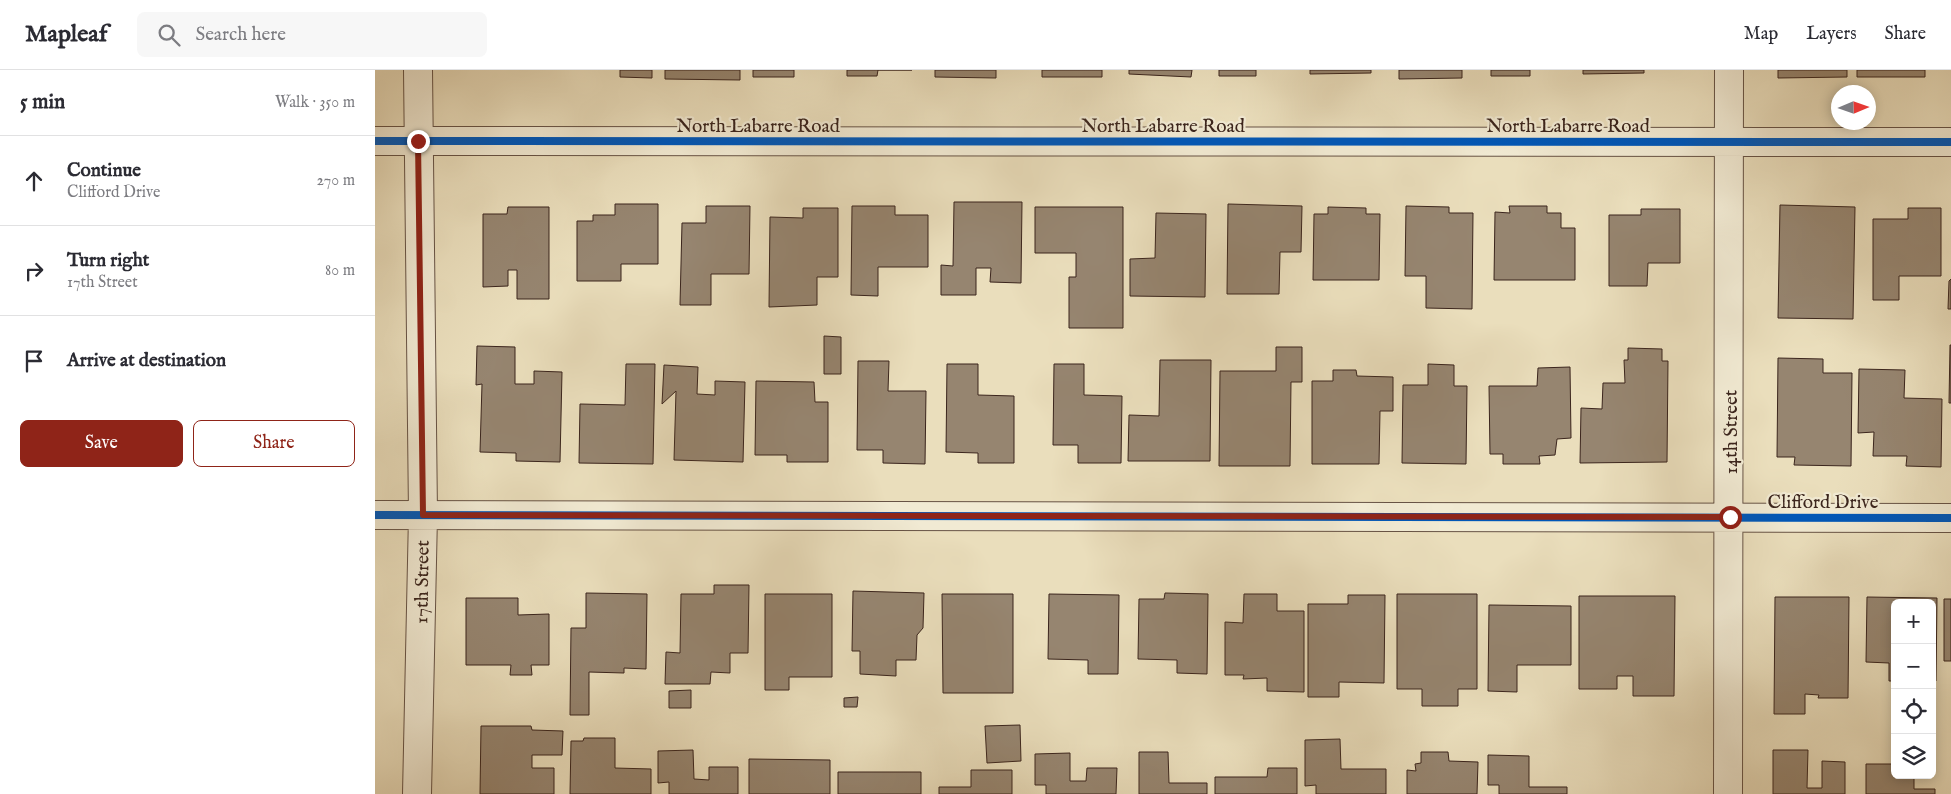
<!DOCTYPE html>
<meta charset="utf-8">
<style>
body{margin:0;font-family:"IM FELL English",serif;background:#f7f7f7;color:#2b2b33}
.controls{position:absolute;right:15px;bottom:15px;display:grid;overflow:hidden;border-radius:8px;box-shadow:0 2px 12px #0003}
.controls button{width:45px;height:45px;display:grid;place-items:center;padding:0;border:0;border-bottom:1px solid #e1e1e2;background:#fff;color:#2b2b33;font:25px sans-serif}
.compass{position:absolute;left:1456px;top:15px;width:45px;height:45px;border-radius:50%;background:#fff;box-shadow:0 2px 12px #0003;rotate:88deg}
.stop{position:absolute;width:15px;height:15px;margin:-11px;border:4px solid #8f2418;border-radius:50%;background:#fff}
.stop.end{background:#8f2418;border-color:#fff;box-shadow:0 1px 5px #0008}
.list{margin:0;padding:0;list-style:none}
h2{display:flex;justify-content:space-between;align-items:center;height:65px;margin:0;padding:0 20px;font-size:21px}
h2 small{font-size:16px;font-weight:400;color:#7c7c81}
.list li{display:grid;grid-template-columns:32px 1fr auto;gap:15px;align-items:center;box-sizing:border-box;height:90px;padding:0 20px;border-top:1px solid #e1e1e2}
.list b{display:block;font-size:19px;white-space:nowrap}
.list p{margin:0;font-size:16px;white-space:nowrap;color:#7c7c81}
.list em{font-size:16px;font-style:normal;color:#7c7c81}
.actions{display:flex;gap:10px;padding:15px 20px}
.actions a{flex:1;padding:11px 0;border:1px solid #8f2418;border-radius:8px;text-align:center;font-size:18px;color:#8f2418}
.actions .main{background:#8f2418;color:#fff}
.icon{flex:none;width:28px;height:28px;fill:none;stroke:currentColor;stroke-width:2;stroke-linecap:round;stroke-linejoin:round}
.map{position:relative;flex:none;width:1576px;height:724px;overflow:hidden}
header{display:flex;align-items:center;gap:30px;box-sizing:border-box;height:70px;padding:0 25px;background:#fff;border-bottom:1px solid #e1e1e2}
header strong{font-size:24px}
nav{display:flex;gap:28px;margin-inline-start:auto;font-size:18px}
.search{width:350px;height:45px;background:#f7f7f7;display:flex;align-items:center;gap:12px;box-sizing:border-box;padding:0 18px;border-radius:8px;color:#7c7c81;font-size:19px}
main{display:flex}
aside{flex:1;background:#fff}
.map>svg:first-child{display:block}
.building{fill:#968570;stroke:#3b251d}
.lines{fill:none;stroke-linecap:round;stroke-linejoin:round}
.minor-casing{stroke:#675345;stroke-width:30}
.minor{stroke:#f1ead3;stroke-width:28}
.cycleway-casing{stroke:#f1ead3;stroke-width:11}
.cycleway{stroke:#0057b8;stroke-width:8}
.route{stroke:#8f2418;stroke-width:6}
.labels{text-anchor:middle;stroke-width:4.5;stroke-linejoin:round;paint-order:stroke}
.street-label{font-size:19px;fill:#3b251d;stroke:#f1ead3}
</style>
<header>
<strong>Mapleaf</strong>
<div class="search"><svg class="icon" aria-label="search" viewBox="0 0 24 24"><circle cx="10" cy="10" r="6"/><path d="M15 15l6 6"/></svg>Search here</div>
<nav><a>Map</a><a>Layers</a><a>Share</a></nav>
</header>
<main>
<aside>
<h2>5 min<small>Walk · 350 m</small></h2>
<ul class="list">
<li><svg class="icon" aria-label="ahead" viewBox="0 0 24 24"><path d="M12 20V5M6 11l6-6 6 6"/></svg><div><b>Continue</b><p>Clifford Drive</p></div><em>270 m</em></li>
<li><svg class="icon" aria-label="right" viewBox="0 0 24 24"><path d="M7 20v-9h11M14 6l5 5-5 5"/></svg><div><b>Turn right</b><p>17th Street</p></div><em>80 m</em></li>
<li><svg class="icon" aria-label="arrive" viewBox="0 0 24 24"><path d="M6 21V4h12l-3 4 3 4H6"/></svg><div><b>Arrive at destination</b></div></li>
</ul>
<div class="actions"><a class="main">Save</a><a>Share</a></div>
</aside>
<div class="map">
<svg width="1576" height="724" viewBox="0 0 1576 724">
<rect width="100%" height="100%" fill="#eadebc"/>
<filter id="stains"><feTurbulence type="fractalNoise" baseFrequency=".004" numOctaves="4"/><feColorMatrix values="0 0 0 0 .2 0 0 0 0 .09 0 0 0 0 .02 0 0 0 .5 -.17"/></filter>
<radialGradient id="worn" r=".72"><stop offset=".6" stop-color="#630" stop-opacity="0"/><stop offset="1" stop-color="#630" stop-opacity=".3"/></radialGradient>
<path class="building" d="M 245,0 L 277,0 L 277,8 L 245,7 Z
M 290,0 L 365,0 L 365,10 L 290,9 Z
M 378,0 L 419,0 L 419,7 L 378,7 Z
M 472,0 L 537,0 L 503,0 L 502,6 L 472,6 Z
M 560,0 L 621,0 L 621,8 L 560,7 Z
M 667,0 L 727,0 L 727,7 L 667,7 Z
M 754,0 L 817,0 L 816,7 L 754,4 Z
M 844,0 L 881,0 L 881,6 L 844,6 Z
M 935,0 L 996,0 L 996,3 L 935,4 Z
M 1024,0 L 1087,0 L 1087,8 L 1024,9 Z
M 1116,0 L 1155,0 L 1155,6 L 1116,6 Z
M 1208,0 L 1269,0 L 1269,3 L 1208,4 Z
M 1403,0 L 1472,0 L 1472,7 L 1403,8 Z
M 1482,0 L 1550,0 L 1550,7 L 1482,7 Z
M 579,132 L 647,132 L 646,213 L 615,212 L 616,198 L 601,198 L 601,225 L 566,225 L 566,195 L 578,196 Z
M 240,134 L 283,134 L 283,194 L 246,194 L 246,211 L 202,211 L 202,151 L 218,151 L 218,145 L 240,145 Z
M 853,134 L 927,136 L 926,182 L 905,182 L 904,224 L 852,224 Z
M 1405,135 L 1480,137 L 1478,249 L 1403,248 Z
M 331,136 L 375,136 L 374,204 L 336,204 L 336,235 L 305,235 L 307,153 L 331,153 Z
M 477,136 L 520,136 L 520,145 L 553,145 L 553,197 L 503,197 L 503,226 L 476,225 Z
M 1031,136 L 1074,137 L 1074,143 L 1098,143 L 1097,239 L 1051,238 L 1051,206 L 1030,206 Z
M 1134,136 L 1172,136 L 1172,143 L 1186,143 L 1186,158 L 1200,158 L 1200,210 L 1119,210 L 1120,142 L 1135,143 Z
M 133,137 L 174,137 L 174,229 L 142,229 L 142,200 L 133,200 L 133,216 L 108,217 L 108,144 L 132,144 Z
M 660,137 L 748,137 L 748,258 L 694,258 L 694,207 L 701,207 L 701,183 L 660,183 Z
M 953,137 L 991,138 L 991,144 L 1005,144 L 1004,210 L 938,210 L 939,144 L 953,144 Z
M 428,138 L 463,138 L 463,207 L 442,207 L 442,235 L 394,237 L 395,147 L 428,148 Z
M 1533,138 L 1566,138 L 1566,206 L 1524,206 L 1524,230 L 1498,230 L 1498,149 L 1533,149 Z
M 1266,139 L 1305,139 L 1305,193 L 1273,193 L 1272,216 L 1234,216 L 1234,145 L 1266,145 Z
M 781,143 L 831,144 L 830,227 L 755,226 L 755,189 L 780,188 Z
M 1576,209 L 1576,239 L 1573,239 L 1574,211 Z
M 449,266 L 466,267 L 466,304 L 449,304 Z
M 1575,275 L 1576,275 L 1576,333 L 1574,333 Z
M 102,276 L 140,277 L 140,314 L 159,314 L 159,301 L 187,302 L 185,392 L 141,391 L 141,383 L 105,382 L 107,314 L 101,315 Z
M 901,277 L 927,277 L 927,312 L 916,312 L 915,396 L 844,396 L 845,301 L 901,301 Z
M 1253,278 L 1287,279 L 1287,291 L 1293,291 L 1292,392 L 1205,393 L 1206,338 L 1227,339 L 1228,313 L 1250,313 L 1249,290 L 1253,290 Z
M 1403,288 L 1448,289 L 1448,303 L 1477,303 L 1476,396 L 1419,395 L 1420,387 L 1402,387 Z
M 785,290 L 836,290 L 835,391 L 753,391 L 754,345 L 784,346 Z
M 483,291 L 514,291 L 513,321 L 551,321 L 550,394 L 508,393 L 508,380 L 482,380 Z
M 251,294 L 280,294 L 278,394 L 204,393 L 205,334 L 250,335 Z
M 572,294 L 603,294 L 603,325 L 639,326 L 639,393 L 603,393 L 603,383 L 571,382 Z
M 679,294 L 709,294 L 709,325 L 747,326 L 746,393 L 703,393 L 703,375 L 678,375 Z
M 1053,294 L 1079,295 L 1079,316 L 1092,316 L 1091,394 L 1027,393 L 1028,315 L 1053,315 Z
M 289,295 L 323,297 L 322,324 L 340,325 L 340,311 L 370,312 L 368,392 L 299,390 L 301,321 L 287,334 Z
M 1195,297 L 1196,368 L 1182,369 L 1180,385 L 1164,386 L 1165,394 L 1128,394 L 1128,384 L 1115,384 L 1114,316 L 1162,316 L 1163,298 Z
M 1484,299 L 1530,300 L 1529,328 L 1567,329 L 1566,397 L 1531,396 L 1532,386 L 1498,386 L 1499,362 L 1483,363 Z
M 958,300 L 981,300 L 982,306 L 1018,307 L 1018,341 L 1005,341 L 1004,394 L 937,394 L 937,311 L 958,311 Z
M 381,311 L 439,312 L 440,332 L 453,332 L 453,392 L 412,392 L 412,385 L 380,385 Z
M 339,515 L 374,515 L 373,583 L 355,583 L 355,603 L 336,602 L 335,614 L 290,614 L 291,582 L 305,583 L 306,524 L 339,524 Z
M 478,521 L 549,523 L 548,558 L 542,565 L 541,590 L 521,590 L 521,606 L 485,604 L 485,581 L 477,581 Z
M 211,523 L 272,524 L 271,599 L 249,598 L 249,603 L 214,602 L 214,645 L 195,645 L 196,558 L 211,558 Z
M 790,523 L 833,524 L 832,604 L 802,603 L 802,590 L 763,589 L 764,529 L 789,529 Z
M 390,524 L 457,524 L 457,607 L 414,607 L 414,620 L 390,620 Z
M 567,524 L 638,524 L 638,623 L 568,623 Z
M 674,524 L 744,525 L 743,604 L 713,604 L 713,590 L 673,589 Z
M 869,524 L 902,524 L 902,541 L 929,541 L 929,622 L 892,621 L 892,608 L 868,609 L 869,605 L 850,605 L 850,552 L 868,553 Z
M 1022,524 L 1102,524 L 1102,619 L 1083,619 L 1083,636 L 1047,636 L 1047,619 L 1022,619 Z
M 973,525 L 1010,525 L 1009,613 L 964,612 L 964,627 L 933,627 L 933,534 L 973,534 Z
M 1204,526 L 1300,526 L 1299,626 L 1258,626 L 1258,606 L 1242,606 L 1242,619 L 1204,619 Z
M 1400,527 L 1474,527 L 1473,628 L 1443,628 L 1444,625 L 1430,624 L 1430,644 L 1399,644 Z
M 1492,527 L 1562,528 L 1561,611 L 1557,611 L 1557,533 L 1520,533 L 1520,611 L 1514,611 L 1514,593 L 1491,592 Z
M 91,528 L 143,528 L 143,545 L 174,544 L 174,595 L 156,595 L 157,605 L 135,605 L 136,595 L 91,595 Z
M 1569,529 L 1576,529 L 1576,591 L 1569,591 Z
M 1114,535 L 1196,536 L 1196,595 L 1142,595 L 1142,622 L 1113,621 Z
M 316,620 L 316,638 L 294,638 L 294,621 Z
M 483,627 L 482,637 L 469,637 L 469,628 Z
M 645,655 L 646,691 L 612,693 L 610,656 Z
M 106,656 L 156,656 L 157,660 L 188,661 L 187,685 L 157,685 L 157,698 L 179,698 L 179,724 L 105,724 Z
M 209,668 L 240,668 L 240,698 L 276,699 L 276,724 L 195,724 L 196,671 L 208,671 Z
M 965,669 L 966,699 L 1011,699 L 1011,724 L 941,724 L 941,715 L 930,716 L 930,670 Z
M 318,680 L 319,709 L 334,710 L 334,697 L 363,697 L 363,724 L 294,724 L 294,712 L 283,713 L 283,681 Z
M 1398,680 L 1433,680 L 1432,718 L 1447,718 L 1447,691 L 1470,692 L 1470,724 L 1398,724 Z
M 764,682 L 793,682 L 794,713 L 832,713 L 832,724 L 764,724 Z
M 1046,682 L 1073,682 L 1074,691 L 1103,692 L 1102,724 L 1032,724 L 1032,700 L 1041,701 L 1040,694 L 1046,693 Z
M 695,683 L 695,711 L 711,711 L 712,698 L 742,698 L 741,724 L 671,724 L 671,715 L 660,715 L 660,684 Z
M 1113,685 L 1154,686 L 1154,717 L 1192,717 L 1192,724 L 1124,724 L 1124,715 L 1113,715 Z
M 374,689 L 455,690 L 455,724 L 374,724 Z
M 1491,694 L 1520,694 L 1520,705 L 1539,705 L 1539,719 L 1560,719 L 1560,724 L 1491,724 Z
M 893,698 L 922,698 L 922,724 L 840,724 L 840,707 L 892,707 Z
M 596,700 L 637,700 L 637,724 L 564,724 L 564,717 L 596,717 Z
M 463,702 L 546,702 L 546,724 L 463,724 Z"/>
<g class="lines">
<defs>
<path id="minor" d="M 0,71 L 1576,72
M 0,445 L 1576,448
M 42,724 L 48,445 L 43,0
M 1353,724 L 1354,0"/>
</defs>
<use href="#minor" class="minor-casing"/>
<use href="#minor" class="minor"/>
<defs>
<path id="cycleway" d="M 0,71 L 1576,72
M 0,445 L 1576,448"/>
</defs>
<use href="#cycleway" class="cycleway-casing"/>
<use href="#cycleway" class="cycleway"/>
</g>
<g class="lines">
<path class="route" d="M 43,71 L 48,445 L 1355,447"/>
</g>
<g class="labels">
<g class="street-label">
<text x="383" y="62">North Labarre Road</text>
<text x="788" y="62">North Labarre Road</text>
<text x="1193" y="62">North Labarre Road</text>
<text transform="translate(1355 362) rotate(-90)" y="7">14th Street</text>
<text x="1448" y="438">Clifford Drive</text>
<text transform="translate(46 512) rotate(-89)" y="7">17th Street</text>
</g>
</g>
<rect width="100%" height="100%" filter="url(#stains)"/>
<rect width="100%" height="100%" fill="url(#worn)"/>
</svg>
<div class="controls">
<button>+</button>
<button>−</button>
<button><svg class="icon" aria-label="locate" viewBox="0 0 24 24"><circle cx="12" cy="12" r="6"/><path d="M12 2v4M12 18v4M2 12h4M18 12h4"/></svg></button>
<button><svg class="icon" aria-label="layers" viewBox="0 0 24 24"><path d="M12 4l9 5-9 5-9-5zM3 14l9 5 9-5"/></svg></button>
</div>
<svg class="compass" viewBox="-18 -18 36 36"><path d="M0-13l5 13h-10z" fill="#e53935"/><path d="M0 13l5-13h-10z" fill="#7c7c81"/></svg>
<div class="stop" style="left:1355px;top:447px"></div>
<div class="stop end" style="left:43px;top:71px"></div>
</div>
</main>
